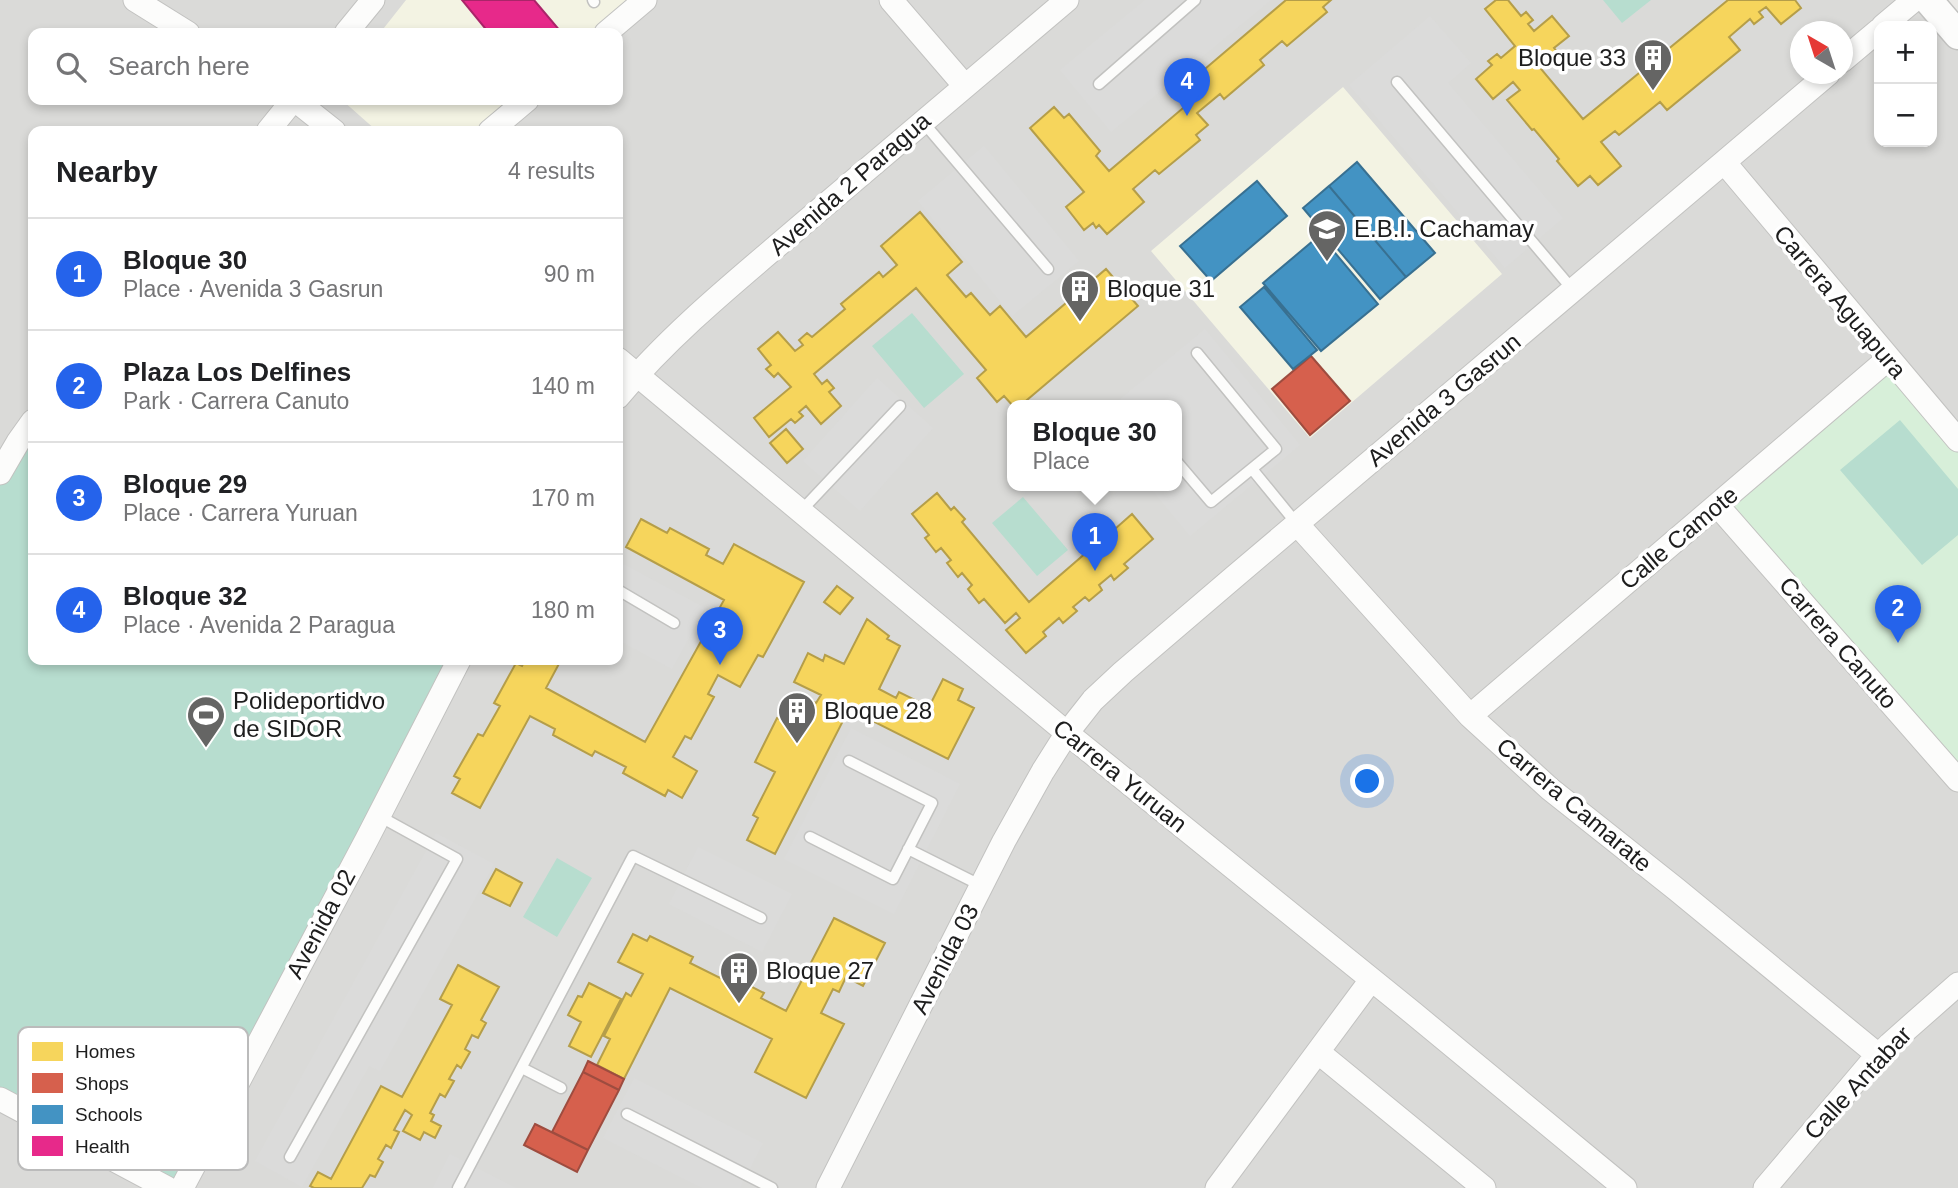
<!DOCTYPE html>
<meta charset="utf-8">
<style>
body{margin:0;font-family:Arial,sans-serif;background:#f6f6f6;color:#202124}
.controls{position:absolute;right:21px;top:21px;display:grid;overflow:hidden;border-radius:14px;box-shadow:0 4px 10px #0003}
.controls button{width:63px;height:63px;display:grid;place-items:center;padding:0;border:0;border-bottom:2px solid #e0e0e0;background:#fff;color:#202124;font:35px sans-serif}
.compass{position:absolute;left:1790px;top:21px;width:63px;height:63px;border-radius:50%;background:#fff;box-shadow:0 4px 10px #0003;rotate:321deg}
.you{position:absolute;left:1368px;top:782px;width:24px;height:24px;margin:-18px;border:5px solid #fff;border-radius:50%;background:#1a73e8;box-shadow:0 0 0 10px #1a73e833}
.badge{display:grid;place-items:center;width:46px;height:46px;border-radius:50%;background:#2563eb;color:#fff;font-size:23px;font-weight:700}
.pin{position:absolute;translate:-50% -58px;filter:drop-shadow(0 2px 4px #0008)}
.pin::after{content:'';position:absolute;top:37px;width:24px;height:21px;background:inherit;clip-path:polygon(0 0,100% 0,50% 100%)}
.popup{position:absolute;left:1007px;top:400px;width:175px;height:91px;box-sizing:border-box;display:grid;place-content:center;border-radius:14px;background:#fff;filter:drop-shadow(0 2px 5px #0005);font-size:23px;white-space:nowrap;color:#757577}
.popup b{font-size:26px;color:#202124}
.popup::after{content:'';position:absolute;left:50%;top:100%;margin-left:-14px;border:14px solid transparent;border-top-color:#fff}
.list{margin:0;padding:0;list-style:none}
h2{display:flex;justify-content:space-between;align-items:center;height:91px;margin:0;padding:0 28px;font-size:30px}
h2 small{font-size:23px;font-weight:400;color:#757577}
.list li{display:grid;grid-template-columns:46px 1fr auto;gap:21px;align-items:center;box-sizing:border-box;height:112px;padding:0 28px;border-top:2px solid #e0e0e0}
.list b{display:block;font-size:26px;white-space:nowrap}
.list p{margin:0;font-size:23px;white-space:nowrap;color:#757577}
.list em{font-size:23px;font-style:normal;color:#757577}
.icon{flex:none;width:38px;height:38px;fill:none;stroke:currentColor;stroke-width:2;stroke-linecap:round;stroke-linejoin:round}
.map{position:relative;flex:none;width:1958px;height:1188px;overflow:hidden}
.search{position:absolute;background:#fff;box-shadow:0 4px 10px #0003;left:28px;top:28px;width:595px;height:77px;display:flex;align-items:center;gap:18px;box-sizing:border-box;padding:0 24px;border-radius:14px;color:#757577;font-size:26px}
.panel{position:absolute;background:#fff;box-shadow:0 4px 10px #0003;left:28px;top:126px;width:595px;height:539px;border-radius:14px}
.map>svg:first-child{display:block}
.residential{fill:#dadad8;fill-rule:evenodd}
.education{fill:#f3f3e3}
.park{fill:#d7efd9}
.pitch{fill:#b7ddcf}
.parking{fill:#dbdbda}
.homes{fill:#f6d55c;stroke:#b59e49;stroke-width:2}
.shops{fill:#d6604d;stroke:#9e4c3f;stroke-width:2}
.schools{fill:#4393c3;stroke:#387091;stroke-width:2}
.health{fill:#e7298a;stroke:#aa2569;stroke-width:2}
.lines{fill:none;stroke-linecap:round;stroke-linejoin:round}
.service-casing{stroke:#c2c2c0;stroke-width:13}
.minor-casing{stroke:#c2c2c0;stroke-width:25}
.tertiary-casing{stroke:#c2c2c0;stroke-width:31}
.service{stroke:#fcfcfb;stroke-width:10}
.minor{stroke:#fcfcfb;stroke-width:23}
.tertiary{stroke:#fcfcfb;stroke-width:28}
.labels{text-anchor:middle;stroke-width:7;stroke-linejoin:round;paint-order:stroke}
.poi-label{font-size:24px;fill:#1d1d1d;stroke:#fff;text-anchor:start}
.street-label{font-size:24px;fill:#1d1d1d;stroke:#fff}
.key{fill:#fff;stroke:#bbb;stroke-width:2}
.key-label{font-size:19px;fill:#1d1d1d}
</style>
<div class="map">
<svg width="1958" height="1188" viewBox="0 0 1958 1188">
<rect width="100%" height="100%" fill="#ebeae7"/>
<path class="residential" d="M 0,0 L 1928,0 L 1958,35 L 1958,1188 L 0,1188 ZM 1879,26 L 1932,26 L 1932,142 L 1879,142 ZM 1800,32 L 1842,32 L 1842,74 L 1800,74 ZM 33,33 L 618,33 L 618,100 L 33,100 ZM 33,131 L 618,131 L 618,660 L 33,660 ZM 1013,405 L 1177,405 L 1177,485 L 1013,485 Z"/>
<path class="education" d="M 406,0 L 632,0 L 592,33 L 380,33 Z
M 1343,87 L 1502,274 L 1310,438 L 1151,251 Z
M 342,100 L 513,100 L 476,131 L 377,131 Z"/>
<path class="park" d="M 1888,359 L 1958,440 L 1958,780 L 1717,505 Z"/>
<path class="pitch" d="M 1603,0 L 1651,0 L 1622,23 Z
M 912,313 L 964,374 L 924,408 L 872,346 Z
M 1900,420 L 1958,489 L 1958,535 L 1922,565 L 1840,470 Z
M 33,421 L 33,660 L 459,660 L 185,1188 L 0,1097 L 0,473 Z
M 1023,497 L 1068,550 L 1037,576 L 992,523 Z
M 557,858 L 592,878 L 557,937 L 523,917 Z"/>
<path class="parking" d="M 1145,0 L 1271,0 L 1111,132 L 1060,70 Z
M 1430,16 L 1471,63 L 1448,83 L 1563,218 L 1505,268 L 1349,85 Z
M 984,146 L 1079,261 L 1012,316 L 918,201 Z
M 1205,329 L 1300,445 L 1190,536 L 1148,485 L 1177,485 L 1177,405 L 1113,405 Z
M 877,378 L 933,428 L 860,511 L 803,461 Z
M 618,561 L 705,608 L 672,669 L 618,640 Z
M 851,728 L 960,784 L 894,914 L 784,859 Z
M 436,833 L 494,864 L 380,1071 L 369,1066 L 302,1187 L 255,1161 Z
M 698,847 L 792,894 L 762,952 L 669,904 Z
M 634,1078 L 763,1143 L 740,1188 L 702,1188 L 603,1138 Z
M 450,1154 L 516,1188 L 433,1188 Z"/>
<path class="homes" d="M 1286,0 L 1331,0 L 1323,7 L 1327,12 L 1287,46 L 1282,41 L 1260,60 L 1264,65 L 1224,99 L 1220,94 L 1197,113 L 1208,125 L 1196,135 L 1200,140 L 1159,174 L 1155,170 L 1133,189 L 1144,202 L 1107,234 L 1099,225 L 1096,228 L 1093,223 L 1084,230 L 1066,207 L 1084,192 L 1030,128 L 1054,107 L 1064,118 L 1069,114 L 1100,151 L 1096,156 L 1109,171 L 1189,103 L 1179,91 Z
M 1496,0 L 1508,0 L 1521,16 L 1526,12 L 1533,20 L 1528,24 L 1534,31 L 1552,16 L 1569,36 L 1554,48 L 1558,53 L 1550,60 L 1546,55 L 1536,63 L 1583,119 L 1728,0 L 1795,0 L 1801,8 L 1781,24 L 1766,7 L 1759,12 L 1763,17 L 1754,24 L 1750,19 L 1729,37 L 1740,50 L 1667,110 L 1660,102 L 1619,135 L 1615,131 L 1601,142 L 1621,166 L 1598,185 L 1590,176 L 1578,186 L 1557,161 L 1559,159 L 1534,129 L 1532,130 L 1507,100 L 1520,90 L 1513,82 L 1493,99 L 1476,79 L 1492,65 L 1488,61 L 1497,54 L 1501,58 L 1515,46 L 1485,9 Z
M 920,212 L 962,262 L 947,275 L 966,297 L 971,293 L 990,315 L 1000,306 L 1026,337 L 1106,269 L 1138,306 L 1021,405 L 1013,406 L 1004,396 L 997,402 L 977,378 L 986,370 L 916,288 L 814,374 L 822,384 L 827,380 L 834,388 L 829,392 L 841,406 L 821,424 L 806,406 L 799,412 L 803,416 L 795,423 L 791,419 L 769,437 L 754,418 L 791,387 L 778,373 L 774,377 L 766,369 L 771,365 L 758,349 L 778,332 L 795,351 L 803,345 L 799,340 L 807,333 L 812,337 L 845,309 L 841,304 L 879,272 L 883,277 L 897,265 L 881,246 Z
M 786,429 L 803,449 L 787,463 L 770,443 Z
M 937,493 L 951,510 L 954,507 L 965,519 L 962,522 L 1029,602 L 1102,539 L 1100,536 L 1112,526 L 1115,529 L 1132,514 L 1153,539 L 1124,564 L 1128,568 L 1114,580 L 1111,575 L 1099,585 L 1102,590 L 1089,601 L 1085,597 L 1073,607 L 1077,611 L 1063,623 L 1059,618 L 1043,632 L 1046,636 L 1026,653 L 1006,630 L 1020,618 L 1016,613 L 1005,623 L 984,599 L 979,603 L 968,589 L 972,585 L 962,573 L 958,577 L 947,563 L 951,560 L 941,548 L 936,552 L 925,538 L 929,535 L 912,514 Z
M 641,519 L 667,533 L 670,528 L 709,549 L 706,555 L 723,564 L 734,544 L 804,582 L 763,657 L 758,655 L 740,687 L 718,675 L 708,694 L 714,697 L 691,739 L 685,736 L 673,757 L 697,771 L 682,798 L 668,790 L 665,796 L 623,773 L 626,767 L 595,751 L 592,756 L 553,735 L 555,729 L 530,716 L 480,808 L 452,793 L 460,779 L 454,776 L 478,734 L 483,736 L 500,706 L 494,703 L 516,663 L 522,666 L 525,660 L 561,660 L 546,688 L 645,742 L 724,600 L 626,547 Z
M 837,586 L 853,598 L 840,614 L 824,602 Z
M 867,619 L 889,636 L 887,639 L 900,646 L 879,689 L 896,698 L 899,692 L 929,707 L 943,679 L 963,689 L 958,700 L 974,708 L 948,759 L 849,709 L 775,854 L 747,840 L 758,818 L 753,815 L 775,772 L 755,762 L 777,718 L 797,728 L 811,701 L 816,703 L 821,695 L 794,682 L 808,653 L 823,661 L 825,655 L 844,664 Z
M 496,869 L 522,883 L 510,906 L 483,893 Z
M 834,918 L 885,943 L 863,986 L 846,977 L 839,992 L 833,989 L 821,1013 L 844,1024 L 806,1098 L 755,1072 L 772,1039 L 670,988 L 624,1079 L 597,1065 L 610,1039 L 604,1036 L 626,993 L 631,996 L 643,974 L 618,962 L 633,934 L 647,941 L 650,936 L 693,957 L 690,963 L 720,978 L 723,972 L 764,993 L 761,998 L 786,1011 Z
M 458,965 L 499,987 L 481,1020 L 486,1023 L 478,1038 L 472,1035 L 465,1049 L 470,1052 L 461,1068 L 457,1065 L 449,1079 L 454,1081 L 445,1097 L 440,1094 L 430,1113 L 434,1115 L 431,1121 L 441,1126 L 435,1138 L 424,1132 L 420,1140 L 403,1131 L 412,1115 L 405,1110 L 394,1130 L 399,1132 L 391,1148 L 386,1145 L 378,1159 L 383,1162 L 375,1177 L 370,1175 L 362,1188 L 314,1188 L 310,1186 L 318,1172 L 331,1179 L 381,1086 L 402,1097 L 452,1005 L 440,999 Z
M 589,983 L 621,999 L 591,1057 L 569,1046 L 581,1022 L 568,1015 L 578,996 L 582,997 Z"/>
<path class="shops" d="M 1311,356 L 1350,401 L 1310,435 L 1272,389 Z
M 588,1061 L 624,1079 L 619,1090 L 583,1072 Z
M 583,1072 L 619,1090 L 588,1150 L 552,1132 Z
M 535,1124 L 588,1150 L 577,1172 L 524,1145 Z"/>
<path class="schools" d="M 1357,162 L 1435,253 L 1406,277 L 1329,186 Z
M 1257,181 L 1287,216 L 1211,281 L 1180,246 Z
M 1329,186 L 1406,277 L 1380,299 L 1303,208 Z
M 1320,235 L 1378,304 L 1321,351 L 1263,283 Z
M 1264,287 L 1317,350 L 1293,369 L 1240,307 Z"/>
<path class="health" d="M 462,0 L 534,0 L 561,32 L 489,33 Z"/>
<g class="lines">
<defs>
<path id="service" d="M 593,0 L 594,2
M 1397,82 L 1573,290
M 1099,84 L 1195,0
M 923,122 L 1048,269
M 1177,462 L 1211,502 L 1276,449 L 1197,353
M 1252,469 L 1297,524
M 801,511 L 900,406
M 618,590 L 674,623
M 810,837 L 893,879 L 932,803 L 849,761
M 908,849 L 982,886
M 522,1068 L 561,1088
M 627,1114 L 772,1188
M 290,1157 L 457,859 L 379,816
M 458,1188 L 633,856 L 761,918"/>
<path id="minor" d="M 135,0 L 188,33
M 891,0 L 965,86
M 1883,26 L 1914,0
M 346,33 L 373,0
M 606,33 L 645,0
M 1842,61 L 1879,30
M 295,100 L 334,131
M 268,131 L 293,100
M 490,131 L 527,100
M 1724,162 L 1958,440
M 618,359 L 1067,733 L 1413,1013 L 1625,1188
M 618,397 C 672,332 740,278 804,223 C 892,149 979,74 1067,0
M 0,473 L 18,442 L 33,421
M 1717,505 L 1958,780
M 1297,524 L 1470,716 L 1550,789 L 1676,889 L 1878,1055
M 1470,716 L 1888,359
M 1318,1052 L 1484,1188
M 0,1099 L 167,1188
M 182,1188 L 367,839 L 459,660
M 828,1188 L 1004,841 L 1043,771 L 1067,733 L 1093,700 L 1123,672 L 1233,578 L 1828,74
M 1217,1188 L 1371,980
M 1765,1188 L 1869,1065 L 1890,1044 L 1958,984"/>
<path id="tertiary" d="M 1928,0 L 1958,35"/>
</defs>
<use href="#service" class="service-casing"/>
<use href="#minor" class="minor-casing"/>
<use href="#tertiary" class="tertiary-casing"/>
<use href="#service" class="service"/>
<use href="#minor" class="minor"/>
<use href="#tertiary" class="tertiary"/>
</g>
<defs>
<symbol id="building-pin" viewBox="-11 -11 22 30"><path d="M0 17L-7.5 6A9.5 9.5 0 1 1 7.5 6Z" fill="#656564" stroke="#fff"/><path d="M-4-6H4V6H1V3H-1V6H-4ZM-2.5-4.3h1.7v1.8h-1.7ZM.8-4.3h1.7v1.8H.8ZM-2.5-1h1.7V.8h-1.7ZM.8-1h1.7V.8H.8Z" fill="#fff"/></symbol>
<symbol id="school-pin" viewBox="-11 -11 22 30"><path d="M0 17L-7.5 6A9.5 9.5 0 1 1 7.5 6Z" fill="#656564" stroke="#fff"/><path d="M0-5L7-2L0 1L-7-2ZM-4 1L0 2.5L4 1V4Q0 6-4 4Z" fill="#fff"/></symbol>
<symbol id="stadium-pin" viewBox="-11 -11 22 30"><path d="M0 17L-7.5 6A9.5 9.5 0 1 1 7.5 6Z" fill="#656564" stroke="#fff"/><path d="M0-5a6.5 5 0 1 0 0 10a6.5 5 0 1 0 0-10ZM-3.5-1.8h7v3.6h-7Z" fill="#fff"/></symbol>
</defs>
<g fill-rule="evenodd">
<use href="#building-pin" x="1631" y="36" width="44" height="60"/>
<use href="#school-pin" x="1305" y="207" width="44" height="60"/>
<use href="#building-pin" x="1058" y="267" width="44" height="60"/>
<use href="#building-pin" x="775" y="689" width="44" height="60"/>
<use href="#stadium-pin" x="184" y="693" width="44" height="60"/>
<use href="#building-pin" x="717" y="949" width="44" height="60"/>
</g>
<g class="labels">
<g class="poi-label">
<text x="1626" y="66" text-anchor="end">Bloque 33</text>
<text x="1354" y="237">E.B.I. Cachamay</text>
<text x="1107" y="297">Bloque 31</text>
<text x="233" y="709">Polideportidvo<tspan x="233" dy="28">de SIDOR</tspan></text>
<text x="824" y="719">Bloque 28</text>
<text x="766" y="979">Bloque 27</text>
</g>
<g class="street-label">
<text transform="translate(850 184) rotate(-41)" y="8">Avenida 2 Paragua</text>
<text transform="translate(1840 302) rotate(50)" y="8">Carrera Aguapura</text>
<text transform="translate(1444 400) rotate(-40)" y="8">Avenida 3 Gasrun</text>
<text transform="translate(1679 538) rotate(-40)" y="8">Calle Camote</text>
<text transform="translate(1838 643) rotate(49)" y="8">Carrera Canuto</text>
<text transform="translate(1120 776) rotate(39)" y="8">Carrera Yuruan</text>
<text transform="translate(1574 805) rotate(40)" y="8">Carrera Camarate</text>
<text transform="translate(321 924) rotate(-62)" y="8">Avenida 02</text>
<text transform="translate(945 959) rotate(-63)" y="8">Avenida 03</text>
<text transform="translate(1858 1083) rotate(-47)" y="8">Calle Antabar</text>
</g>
</g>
<rect x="18" y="1027" width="230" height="143" rx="10" class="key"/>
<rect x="32" y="1042" width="31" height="19" fill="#f6d55c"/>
<rect x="32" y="1073" width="31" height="20" fill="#d6604d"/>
<rect x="32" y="1105" width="31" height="19" fill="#4393c3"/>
<rect x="32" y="1136" width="31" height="20" fill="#e7298a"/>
<g class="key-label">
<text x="75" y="1058">Homes</text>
<text x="75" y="1090">Shops</text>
<text x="75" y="1121">Schools</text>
<text x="75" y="1153">Health</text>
</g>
</svg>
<div class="controls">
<button>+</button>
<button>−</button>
</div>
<svg class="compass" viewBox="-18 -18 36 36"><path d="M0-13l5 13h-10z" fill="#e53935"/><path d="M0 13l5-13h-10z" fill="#757577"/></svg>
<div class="you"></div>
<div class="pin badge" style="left:1095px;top:571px">1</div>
<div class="popup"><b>Bloque 30</b>Place</div>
<div class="pin badge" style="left:1898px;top:643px">2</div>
<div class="pin badge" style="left:720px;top:665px">3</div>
<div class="pin badge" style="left:1187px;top:116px">4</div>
<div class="search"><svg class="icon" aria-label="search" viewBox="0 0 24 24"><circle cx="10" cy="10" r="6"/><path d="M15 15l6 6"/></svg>Search here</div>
<section class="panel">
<h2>Nearby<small>4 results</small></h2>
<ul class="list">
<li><span class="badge">1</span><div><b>Bloque 30</b><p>Place · Avenida 3 Gasrun</p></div><em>90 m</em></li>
<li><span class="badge">2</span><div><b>Plaza Los Delfines</b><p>Park · Carrera Canuto</p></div><em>140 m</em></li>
<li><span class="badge">3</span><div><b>Bloque 29</b><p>Place · Carrera Yuruan</p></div><em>170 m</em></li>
<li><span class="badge">4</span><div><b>Bloque 32</b><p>Place · Avenida 2 Paragua</p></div><em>180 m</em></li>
</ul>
</section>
</div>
